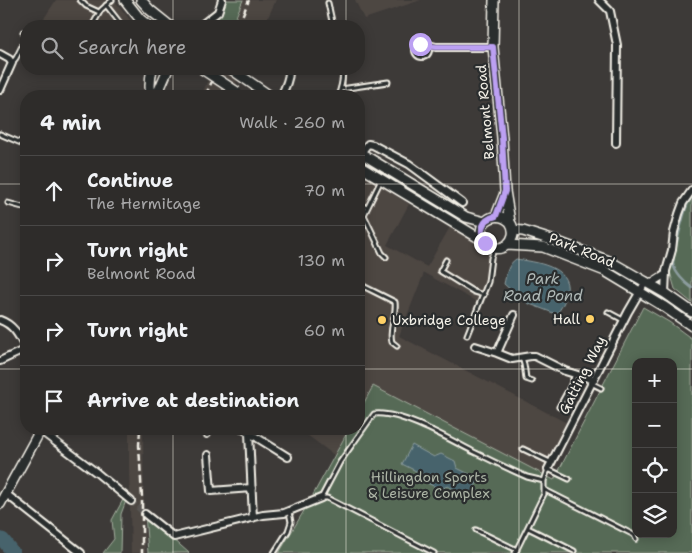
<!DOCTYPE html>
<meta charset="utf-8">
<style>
body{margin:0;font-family:"Shantell Sans",sans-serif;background:#3a3836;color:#f1f3f6}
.controls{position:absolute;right:15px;bottom:15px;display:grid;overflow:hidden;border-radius:10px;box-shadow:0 2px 12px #0003}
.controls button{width:45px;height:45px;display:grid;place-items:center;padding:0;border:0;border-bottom:1px solid #494847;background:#2e2c2a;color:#f1f3f6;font:25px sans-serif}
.stop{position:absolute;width:15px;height:15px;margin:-11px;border:4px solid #bca0f2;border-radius:50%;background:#fff}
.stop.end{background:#bca0f2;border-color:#fff;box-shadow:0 1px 5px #0008}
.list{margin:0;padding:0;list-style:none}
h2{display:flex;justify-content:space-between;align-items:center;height:65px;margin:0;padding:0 20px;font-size:21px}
h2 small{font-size:16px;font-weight:400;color:#a7a7a8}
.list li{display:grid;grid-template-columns:32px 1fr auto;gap:15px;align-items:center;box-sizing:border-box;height:70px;padding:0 20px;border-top:1px solid #494847}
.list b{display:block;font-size:19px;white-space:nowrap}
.list p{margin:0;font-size:16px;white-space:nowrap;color:#a7a7a8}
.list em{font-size:16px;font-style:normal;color:#a7a7a8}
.icon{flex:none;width:28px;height:28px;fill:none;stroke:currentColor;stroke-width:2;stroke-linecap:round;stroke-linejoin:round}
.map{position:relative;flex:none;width:692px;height:553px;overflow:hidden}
.search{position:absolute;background:#2e2c2a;box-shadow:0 2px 12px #0003;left:20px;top:20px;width:345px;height:55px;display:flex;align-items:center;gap:12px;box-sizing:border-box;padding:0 18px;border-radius:20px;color:#a7a7a8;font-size:19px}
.panel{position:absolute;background:#2e2c2a;box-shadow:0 2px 12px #0003;left:20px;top:90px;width:345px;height:345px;border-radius:20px}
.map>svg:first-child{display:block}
.built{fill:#4d4642}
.green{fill:#566b56;stroke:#a5ae9f;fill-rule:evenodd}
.water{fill:#47636c;stroke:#8c9c9e}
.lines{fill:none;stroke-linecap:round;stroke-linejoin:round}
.stream{stroke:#8c9c9e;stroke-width:2.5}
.river{stroke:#47636c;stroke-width:14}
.street-tunnel{stroke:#585552;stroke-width:6;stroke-dasharray:6 3;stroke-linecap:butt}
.lane-casing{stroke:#f4f1e8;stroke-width:7}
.street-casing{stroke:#f4f1e8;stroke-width:10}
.secondary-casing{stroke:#f4f1e8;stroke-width:12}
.lane{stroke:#2a2d2e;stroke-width:3}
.street{stroke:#2a2d2e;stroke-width:6}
.secondary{stroke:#2a2d2e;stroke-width:9}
.rail{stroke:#f4f1e8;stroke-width:2.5;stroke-dasharray:8 4;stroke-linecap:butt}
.secondary-bridge-casing{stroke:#f4f1e8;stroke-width:12;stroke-linecap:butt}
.secondary-bridge{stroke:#2a2d2e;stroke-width:9}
.route{stroke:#bca0f2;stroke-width:6}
.grid{fill:none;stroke:#f4f1e8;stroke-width:1;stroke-opacity:0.55}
.poi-dot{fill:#ffd166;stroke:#2a2d2e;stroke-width:2}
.labels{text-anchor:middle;stroke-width:4.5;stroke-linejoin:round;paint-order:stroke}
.street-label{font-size:14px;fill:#f4f1e8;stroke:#2a2d2e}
.poi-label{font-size:14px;fill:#f4f1e8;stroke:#2a2d2e;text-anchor:end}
.park-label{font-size:14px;fill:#adb5a6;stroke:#2a2d2e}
.water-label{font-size:15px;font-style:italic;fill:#afb8b6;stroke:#2a2d2e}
</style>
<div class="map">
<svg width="692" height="553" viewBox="0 0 692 553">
<rect width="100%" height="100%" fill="#3d3a38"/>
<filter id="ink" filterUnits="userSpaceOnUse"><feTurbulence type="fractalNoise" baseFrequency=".02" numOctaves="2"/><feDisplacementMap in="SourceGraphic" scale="10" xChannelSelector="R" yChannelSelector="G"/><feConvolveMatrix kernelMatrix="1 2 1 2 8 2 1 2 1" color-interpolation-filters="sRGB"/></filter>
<g filter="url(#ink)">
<path class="built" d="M 56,0 L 114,0 L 132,22 L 126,26 L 39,26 Z
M 243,0 L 276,0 L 264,26 L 232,26 Z
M 355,0 L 421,0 L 364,19 Z
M 213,69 L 243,69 L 231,93 L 235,96 L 201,96 Z
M 359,172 L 409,204 L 387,245 L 427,267 L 450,227 L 491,249 L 485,284 L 479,303 L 424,273 L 399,336 L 569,424 L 544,475 L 373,387 L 359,412 Z
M 129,429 L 143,429 L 144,521 L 146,553 L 131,553 L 129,470 Z
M 299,429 L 349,429 L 334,455 Z"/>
<path class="green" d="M 226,0 L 243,0 L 232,26 L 207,26 L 220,13 Z
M 692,193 L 692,303 L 675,289 L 668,265 L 679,214 Z
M 643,307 L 669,322 L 692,339 L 692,553 L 279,553 L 305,509 L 317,502 L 313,495 L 349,429 L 359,429 L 359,412 L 373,386 L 554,480 ZM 636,362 L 673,362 L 673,534 L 636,534 Z
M 125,496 L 127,498 L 121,514 L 120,553 L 103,553 L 114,539 L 112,520 Z
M 145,514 L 189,553 L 148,553 Z"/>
<path class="water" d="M 516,259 C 535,262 571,266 567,292 C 565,301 562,308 556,314 L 527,303 L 521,297 L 514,293 L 504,284 C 506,275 508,264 516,259 Z
M 412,445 L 434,457 L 441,454 L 455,461 L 457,468 L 479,479 L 469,498 L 448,486 L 440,489 L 425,482 L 424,475 L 402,464 Z"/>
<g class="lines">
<path class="stream" d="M 692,196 C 691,198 689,201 688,203 C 684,211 673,256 673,264 C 675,273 685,283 692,288"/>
<path class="river" d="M 0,539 L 3,540 L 13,553"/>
<path class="street-tunnel" d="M 131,501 L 145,514"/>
<defs>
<path id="lane" d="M 80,0 L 86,6 L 99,12
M 328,3 L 333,26
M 106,5 L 120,23
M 92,26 L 101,10 L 112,0
M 23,32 L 26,33
M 12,63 L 16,58 L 26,38
M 341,89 L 388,82
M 132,96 L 134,96
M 338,96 C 341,88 344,78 342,69
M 0,134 L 26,145
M 8,203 L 26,208
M 359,204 L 367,208
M 364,215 L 382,253 L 386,257
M 359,253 L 364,215 L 381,180
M 446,260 L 440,271 L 474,292 L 484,295
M 359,283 L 365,287 L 395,302 C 397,316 388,329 392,342 L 397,346
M 608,312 L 623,320
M 467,335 L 488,282 L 491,258 L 494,249
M 522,358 C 525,365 525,372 526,379 L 532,381
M 593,384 L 601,388
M 559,407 L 570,387 L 575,374
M 523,449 L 550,462
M 545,490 L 634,535 L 636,539
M 528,528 L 574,551
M 476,530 L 517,550
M 274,553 L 288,531 L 291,522 L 289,512
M 434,553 L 333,501 L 327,498 L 321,498 L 340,462 L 374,414 C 399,410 451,440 474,452 C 492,461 509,469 527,477 L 544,481
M 515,553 L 544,494 L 544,481 L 548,469 L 569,479"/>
<path id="street" d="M 599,0 L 610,11 L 617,45 L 616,143
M 200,26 L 218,12 L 222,0
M416 50a6 6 0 1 1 12 0a6 6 0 1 1-12 0Z
M 425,44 L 436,47 L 493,47
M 0,54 L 9,59 L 12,63 L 0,90
M 281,96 C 285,88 290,78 289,69
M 361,153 L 368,144 L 373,145 L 409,164 L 462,203
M 650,284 L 666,274
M 665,293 L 666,271 L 672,250 L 674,232 L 679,214 L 683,203 L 692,190
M 514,315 L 497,353 L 512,359 L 531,356 L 535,356 L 565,371 L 594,380
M 0,320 C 14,325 19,336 26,349
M 475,346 L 497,353
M 0,361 L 26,349
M 243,429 L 288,457
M 41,431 L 97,473 L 131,501
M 249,433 L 253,518
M 207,434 L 209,429
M 208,455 L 211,491 L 252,488
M 548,469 L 628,312 L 646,281
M 5,493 L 81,553
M 145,514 L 174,537 L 263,515 L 284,513 L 321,498"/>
<path id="secondary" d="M 125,0 L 140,19 L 149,26
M 141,0 L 150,10 L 170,26
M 494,0 L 493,47 L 502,138 L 505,191 L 510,222 C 522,240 498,258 485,243 C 472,226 494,207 510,222
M 231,69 L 270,96
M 151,96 C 149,86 150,78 152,69
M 154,96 L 159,90 L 168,69
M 359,152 L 466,217 L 485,222
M 359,166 L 484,241
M 496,216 L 505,193
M 514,230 L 523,231 L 555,241 L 609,261 L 665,293 L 692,312
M 507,245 L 543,247 L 605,271 L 663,306 L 692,326
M 0,504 L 41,429"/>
</defs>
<use href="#lane" class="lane-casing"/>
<use href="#street" class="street-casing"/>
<use href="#secondary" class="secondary-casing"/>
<use href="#lane" class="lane"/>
<use href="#street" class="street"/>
<use href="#secondary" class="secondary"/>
<path class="rail" d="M 238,26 L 249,0
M 205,96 L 218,69
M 140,429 L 139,445 L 142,498 L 142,553"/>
<defs>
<path id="secondary-bridge" d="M 202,69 L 237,92"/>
</defs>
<use href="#secondary-bridge" class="secondary-bridge-casing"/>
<use href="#secondary-bridge" class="secondary-bridge"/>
</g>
</g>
<g class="lines" filter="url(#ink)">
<path class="route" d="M 420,44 L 436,47 L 493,47 L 502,138 L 505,191 L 496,216 C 481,220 479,231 485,243"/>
</g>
<path class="grid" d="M 173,0 L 173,26M 346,0 L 346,26M 519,0 L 519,553M 173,69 L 173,96M 346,69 L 346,96M 0,184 L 26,184M 359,184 L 692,184M 0,369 L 26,369M 359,369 L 636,369M 673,369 L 692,369M 173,429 L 173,553M 346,429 L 346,553"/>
<g class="poi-dot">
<circle cx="590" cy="319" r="5"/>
<circle cx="382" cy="320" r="5"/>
</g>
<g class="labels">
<g class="street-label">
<text transform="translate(485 112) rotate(-95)" y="5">Belmont Road</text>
<text transform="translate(582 250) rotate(22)" y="5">Park Road</text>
<text transform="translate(582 375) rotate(-63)" y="5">Gatting Way</text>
</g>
<g class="poi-label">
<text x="580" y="324">Hall</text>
<text x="392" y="325" text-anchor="start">Uxbridge College</text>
</g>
<g class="park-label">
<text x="429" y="482">Hillingdon Sports<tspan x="429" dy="16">&amp; Leisure Complex</tspan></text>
</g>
<g class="water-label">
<text x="543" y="284">Park<tspan x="543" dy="17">Road Pond</tspan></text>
</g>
</g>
</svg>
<div class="controls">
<button>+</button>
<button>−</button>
<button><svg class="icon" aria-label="locate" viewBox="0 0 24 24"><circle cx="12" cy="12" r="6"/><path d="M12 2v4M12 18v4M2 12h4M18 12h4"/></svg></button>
<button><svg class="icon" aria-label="layers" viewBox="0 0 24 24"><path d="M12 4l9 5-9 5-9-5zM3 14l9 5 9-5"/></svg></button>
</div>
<div class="stop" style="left:420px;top:44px"></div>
<div class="stop end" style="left:485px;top:243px"></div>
<div class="search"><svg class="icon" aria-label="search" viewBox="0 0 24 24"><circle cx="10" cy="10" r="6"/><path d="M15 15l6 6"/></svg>Search here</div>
<section class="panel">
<h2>4 min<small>Walk · 260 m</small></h2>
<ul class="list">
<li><svg class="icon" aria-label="ahead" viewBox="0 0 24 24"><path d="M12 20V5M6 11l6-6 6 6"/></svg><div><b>Continue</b><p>The Hermitage</p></div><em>70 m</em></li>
<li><svg class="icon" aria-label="right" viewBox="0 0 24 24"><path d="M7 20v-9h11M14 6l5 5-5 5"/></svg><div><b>Turn right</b><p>Belmont Road</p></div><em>130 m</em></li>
<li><svg class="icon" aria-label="right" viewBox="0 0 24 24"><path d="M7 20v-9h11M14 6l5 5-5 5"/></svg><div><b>Turn right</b></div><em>60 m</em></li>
<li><svg class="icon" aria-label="arrive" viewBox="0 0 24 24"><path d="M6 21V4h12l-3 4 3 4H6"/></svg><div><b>Arrive at destination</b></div></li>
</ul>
</section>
</div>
